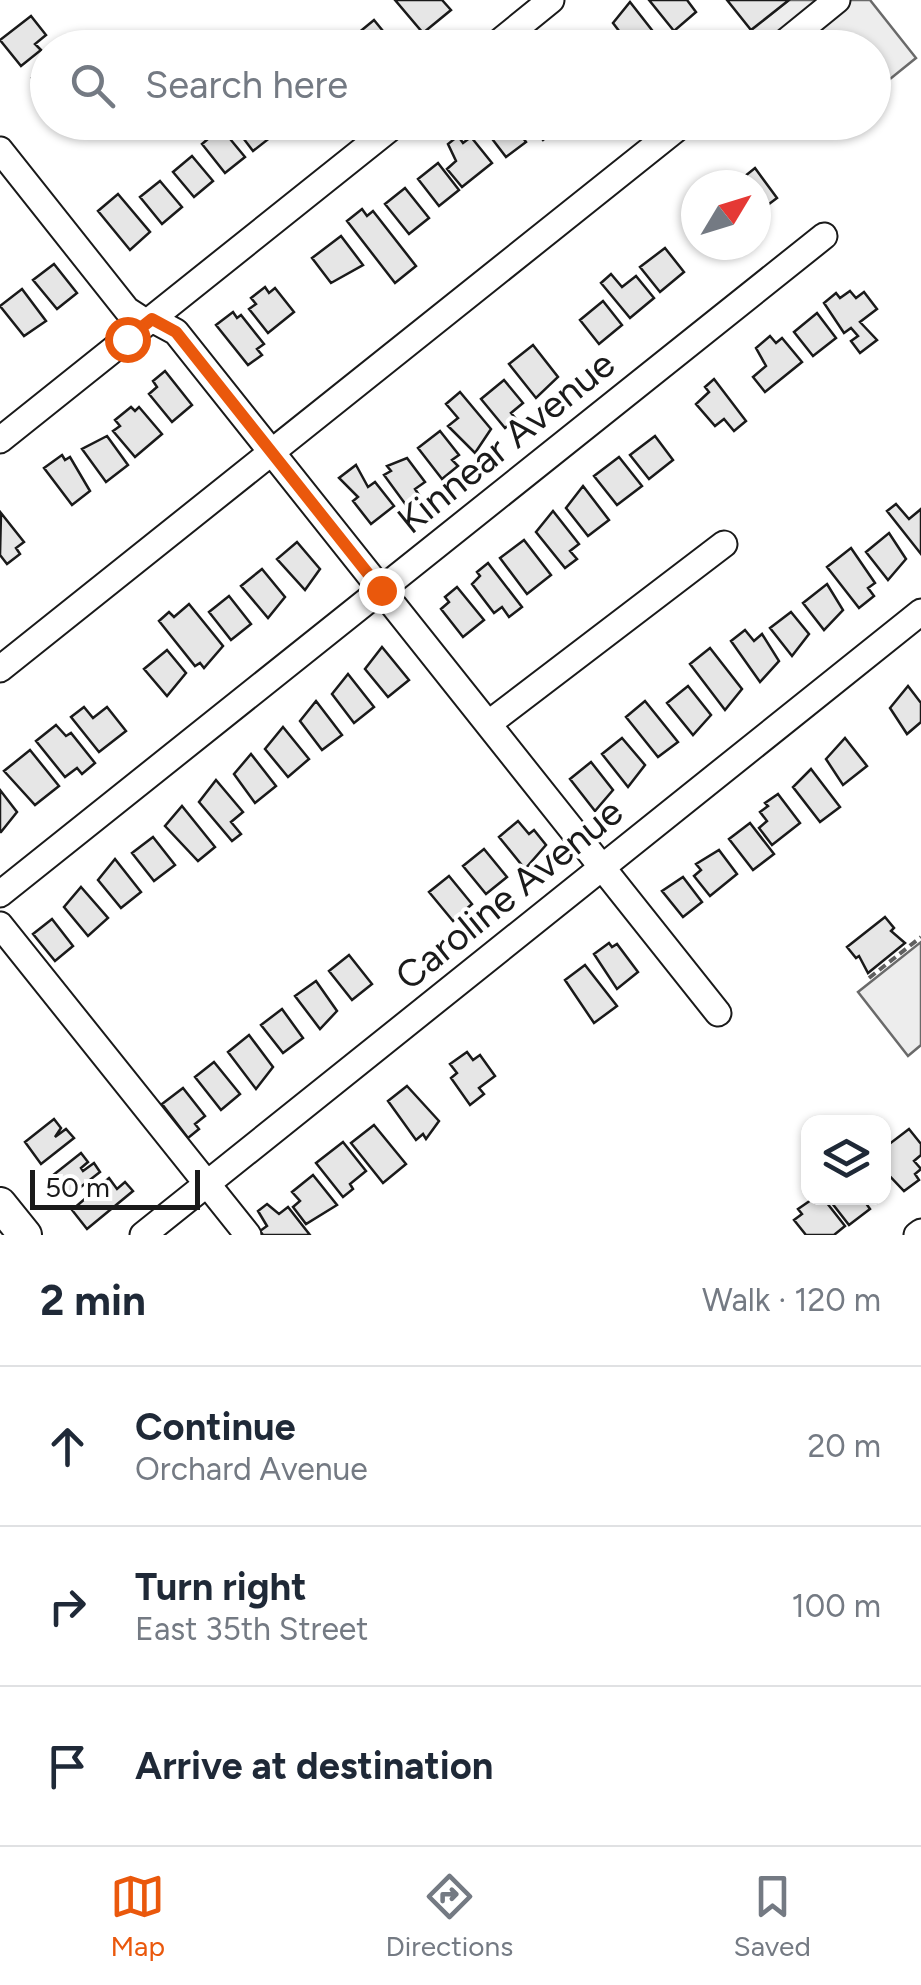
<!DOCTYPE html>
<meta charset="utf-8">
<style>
body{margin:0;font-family:Figtree,sans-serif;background:#f2f2f3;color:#1f2937}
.controls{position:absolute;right:30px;bottom:30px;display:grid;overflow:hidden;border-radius:20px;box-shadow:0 2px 8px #0004}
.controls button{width:90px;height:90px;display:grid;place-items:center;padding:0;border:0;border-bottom:2px solid #e0e1e3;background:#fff;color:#1f2937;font:50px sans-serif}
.compass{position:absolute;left:681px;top:170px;width:90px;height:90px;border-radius:50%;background:#fff;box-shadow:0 2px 8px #0004;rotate:52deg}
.scale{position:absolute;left:30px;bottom:25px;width:170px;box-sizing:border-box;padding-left:10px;border:5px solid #1a1a1a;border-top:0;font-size:28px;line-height:35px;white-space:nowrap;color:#1a1a1a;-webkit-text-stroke:8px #fff;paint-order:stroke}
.stop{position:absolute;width:30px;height:30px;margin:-22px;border:8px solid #ea580c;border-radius:50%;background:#fff}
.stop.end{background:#ea580c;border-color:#fff;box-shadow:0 2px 10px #0008}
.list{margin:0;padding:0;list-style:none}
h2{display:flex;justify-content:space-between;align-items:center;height:130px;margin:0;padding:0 40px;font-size:42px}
h2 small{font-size:32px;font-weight:400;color:#747a83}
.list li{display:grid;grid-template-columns:65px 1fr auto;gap:30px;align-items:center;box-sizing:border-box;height:160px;padding:0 40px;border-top:2px solid #e0e1e3}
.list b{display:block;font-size:38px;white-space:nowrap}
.list p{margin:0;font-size:32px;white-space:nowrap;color:#747a83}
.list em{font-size:32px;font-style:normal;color:#747a83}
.icon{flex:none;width:55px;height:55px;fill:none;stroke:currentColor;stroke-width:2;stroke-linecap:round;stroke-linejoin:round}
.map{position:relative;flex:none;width:921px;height:1235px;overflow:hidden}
.search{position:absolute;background:#fff;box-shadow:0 2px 8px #0004;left:30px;right:30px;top:30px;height:110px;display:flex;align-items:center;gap:25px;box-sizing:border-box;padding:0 35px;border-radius:55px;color:#747a83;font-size:38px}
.sheet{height:610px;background:#fff}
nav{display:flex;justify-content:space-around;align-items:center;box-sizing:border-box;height:140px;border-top:2px solid #e0e1e3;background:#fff;font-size:28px;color:#747a83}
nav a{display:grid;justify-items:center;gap:5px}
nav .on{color:#ea580c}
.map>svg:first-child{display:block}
.parking{fill:#ededed;stroke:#6a6a6a;stroke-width:2.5}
.building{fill:#e6e6e6;stroke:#1a1a1a;stroke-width:2.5}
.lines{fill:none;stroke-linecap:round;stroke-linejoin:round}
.minor-casing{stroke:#1a1a1a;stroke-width:29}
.major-casing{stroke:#1a1a1a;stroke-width:36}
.path{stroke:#5f5f5f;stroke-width:4;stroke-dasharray:8 5;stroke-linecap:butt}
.minor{stroke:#fff;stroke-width:25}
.major{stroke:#fff;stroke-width:32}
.route{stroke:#ea580c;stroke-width:12}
.labels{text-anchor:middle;stroke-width:8;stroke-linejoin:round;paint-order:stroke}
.street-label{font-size:38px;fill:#1a1a1a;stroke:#fff}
</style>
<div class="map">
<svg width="921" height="1235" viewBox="0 0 921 1235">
<rect width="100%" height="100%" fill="#fff"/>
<path class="parking" d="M 789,0 L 870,0 L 916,58 L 874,92 L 874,48 L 739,48 L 735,43 Z
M 921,942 L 921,1045 L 908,1056 L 858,992 Z"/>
<path class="building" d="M 395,0 L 442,0 L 451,10 L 423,33 Z
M 649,0 L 687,0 L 696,12 L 674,31 Z
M 727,0 L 789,0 L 751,30 Z
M 630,2 L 666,48 L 632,48 L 613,23 Z
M 31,16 L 46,35 L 35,44 L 41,50 L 21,66 L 0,40 Z
M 374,20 L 396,47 L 395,48 L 358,48 L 351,39 Z
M 48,65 L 48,98 L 32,78 Z
M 246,122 L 268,122 L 276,133 L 253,151 L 237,130 Z
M 489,122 L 512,122 L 526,142 L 506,157 L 483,127 Z
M 529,122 L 562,122 L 563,124 L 543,140 Z
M 221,128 L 245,157 L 225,173 L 202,144 Z
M 458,136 L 463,143 L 471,137 L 492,163 L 462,187 L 447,169 L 456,161 L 448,144 Z
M 192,156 L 213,181 L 194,197 L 173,172 Z
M 438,163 L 459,190 L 439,206 L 418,179 Z
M 755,168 L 777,198 L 765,207 L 761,202 L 756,206 L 756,185 L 734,185 Z
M 160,181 L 182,207 L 162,224 L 140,197 Z
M 405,188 L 429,218 L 409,234 L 385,204 Z
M 118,194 L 150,232 L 130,250 L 98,211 Z
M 362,209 L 367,216 L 373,211 L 416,266 L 395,283 L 347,221 Z
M 341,236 L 363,265 L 331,283 L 312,258 Z
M 665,248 L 684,272 L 660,292 L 640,267 Z
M 54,264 L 77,293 L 57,309 L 33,280 Z
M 611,274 L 622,287 L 636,276 L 654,298 L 630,318 L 601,283 Z
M 265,287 L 269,293 L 275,288 L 294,312 L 268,333 L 249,309 L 256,304 L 251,298 Z
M 22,289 L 46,321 L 24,336 L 0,306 Z
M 850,291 L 856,298 L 864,292 L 877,309 L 860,322 L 877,340 L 860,353 L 851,341 L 858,336 L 851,328 L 844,333 L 824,303 L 836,293 L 840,298 Z
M 603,301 L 622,325 L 599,344 L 580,320 Z
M 233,312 L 237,318 L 241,315 L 264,344 L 257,349 L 262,355 L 248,365 L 216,325 Z
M 817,313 L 836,338 L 813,356 L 794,332 Z
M 770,336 L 776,343 L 782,338 L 802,362 L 765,392 L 753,377 L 766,366 L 756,348 Z
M 533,345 L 558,377 L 536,398 L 509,364 Z
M 165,371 L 192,405 L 172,422 L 149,394 L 157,387 L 153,381 Z
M 714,379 L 746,421 L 734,431 L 724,419 L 715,426 L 696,404 L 709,392 L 705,387 Z
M 504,380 L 523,403 L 511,413 L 516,419 L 505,428 L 481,399 Z
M 460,392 L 491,429 L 475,453 L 448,426 L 458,418 L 446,404 Z
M 131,407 L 135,411 L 139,407 L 162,434 L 135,457 L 113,431 L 120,426 L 115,420 Z
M 440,431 L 459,455 L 452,460 L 458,466 L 442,479 L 418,448 Z
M 107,436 L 128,465 L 106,482 L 82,449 Z
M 655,436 L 673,460 L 649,479 L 630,455 Z
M 62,455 L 65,460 L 70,457 L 90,491 L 72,505 L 44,468 Z
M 619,457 L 642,486 L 617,505 L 594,476 Z
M 407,458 L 425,482 L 415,489 L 419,495 L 406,505 L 384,475 L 391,471 L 387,466 Z
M 356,465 L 368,487 L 375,482 L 394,506 L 371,524 L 353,501 L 358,497 L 339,478 Z
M 583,486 L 609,520 L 588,536 L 566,508 Z
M 896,504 L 909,519 L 921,509 L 921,554 L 887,511 Z
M 553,511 L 579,544 L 570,551 L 577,559 L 565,568 L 536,532 Z
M 1,513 L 24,542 L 16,548 L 20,554 L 7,564 L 0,555 Z
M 889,533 L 906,559 L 888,580 L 866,552 Z
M 524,540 L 551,575 L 527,594 L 500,558 Z
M 297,542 L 320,569 L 305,590 L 277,559 Z
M 851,548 L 875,583 L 868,588 L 874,596 L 859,608 L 827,567 Z
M 488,563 L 522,607 L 509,617 L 502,607 L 494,613 L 472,584 L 480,576 L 477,572 Z
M 262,569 L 285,597 L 268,618 L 241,586 Z
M 827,584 L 843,610 L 824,630 L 803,603 Z
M 457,587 L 484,620 L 463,637 L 441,609 L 449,602 L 445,597 Z
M 229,596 L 251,624 L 231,640 L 209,612 Z
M 189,604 L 223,646 L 204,668 L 200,663 L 195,666 L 159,621 L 169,612 L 174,617 Z
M 791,612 L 809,634 L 792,656 L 770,628 Z
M 745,630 L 754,641 L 762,634 L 779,661 L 760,682 L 731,641 Z
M 382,647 L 409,680 L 388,697 L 365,669 Z
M 710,648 L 742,689 L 725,710 L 690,664 Z
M 167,650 L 186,673 L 167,696 L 144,669 Z
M 348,674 L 374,707 L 354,723 L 332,694 Z
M 688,686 L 711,715 L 693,735 L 667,703 Z
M 908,686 L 921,703 L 921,722 L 907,734 L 890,708 Z
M 316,701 L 342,735 L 322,750 L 300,721 Z
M 645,701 L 678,742 L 658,757 L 626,717 Z
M 84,707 L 93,718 L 107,707 L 126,731 L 99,752 L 71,717 Z
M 56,725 L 66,736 L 71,733 L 95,763 L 82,774 L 77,768 L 65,777 L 36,741 Z
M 283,727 L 309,759 L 288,777 L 265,749 Z
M 622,738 L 645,765 L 628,787 L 602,754 Z
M 845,738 L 867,766 L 843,785 L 826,759 Z
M 30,750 L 59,786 L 35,805 L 4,771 Z
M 251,754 L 276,786 L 255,803 L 234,774 Z
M 591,762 L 613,790 L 595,811 L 570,779 Z
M 811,769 L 840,807 L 820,822 L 793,787 Z
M 216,780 L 243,812 L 231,822 L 241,834 L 232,841 L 199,802 Z
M 0,790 L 17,812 L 1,832 L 0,832 Z
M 778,794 L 800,823 L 772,845 L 759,828 L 767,821 L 760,812 L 768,806 L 765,803 Z
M 182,806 L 215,847 L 198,861 L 165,826 Z
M 518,821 L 529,834 L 534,830 L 546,845 L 525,869 L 499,837 Z
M 750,823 L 774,854 L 753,870 L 729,839 Z
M 153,837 L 175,865 L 154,881 L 132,853 Z
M 484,849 L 507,877 L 486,894 L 463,866 Z
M 719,850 L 737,874 L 710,896 L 694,876 L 701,870 L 696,864 Z
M 115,859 L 141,892 L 121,908 L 98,880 Z
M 449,876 L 472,904 L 453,921 L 429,892 Z
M 683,877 L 702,902 L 683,917 L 662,891 Z
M 81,887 L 108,918 L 88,936 L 64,907 Z
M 885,917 L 894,928 L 891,931 L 905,943 L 868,973 L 859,956 L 856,958 L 847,947 Z
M 52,919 L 73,946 L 55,961 L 33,934 Z
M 609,943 L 612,947 L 617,944 L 638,972 L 617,989 L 594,954 Z
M 349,955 L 372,984 L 352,1000 L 329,971 Z
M 585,965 L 617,1006 L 594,1023 L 565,980 Z
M 316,981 L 337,1011 L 320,1029 L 295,996 Z
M 282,1009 L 303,1038 L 283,1053 L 261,1025 Z
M 249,1035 L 273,1067 L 256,1089 L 228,1052 Z
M 467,1052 L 473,1060 L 480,1055 L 495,1076 L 479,1088 L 484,1094 L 470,1105 L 451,1078 L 457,1073 L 450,1064 Z
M 214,1062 L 240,1094 L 221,1110 L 195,1077 Z
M 407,1086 L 439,1121 L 426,1139 L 423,1134 L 416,1140 L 388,1101 Z
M 183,1088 L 205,1116 L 195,1124 L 199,1129 L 188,1138 L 162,1104 Z
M 54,1119 L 61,1128 L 55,1137 L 66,1129 L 74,1138 L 41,1164 L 25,1142 Z
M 374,1125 L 406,1164 L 383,1183 L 351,1143 Z
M 909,1129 L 921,1144 L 921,1155 L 914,1161 L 921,1169 L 915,1174 L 919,1180 L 904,1191 L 884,1170 L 884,1148 Z
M 343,1142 L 366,1171 L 350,1184 L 353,1189 L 343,1197 L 316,1163 Z
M 81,1153 L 88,1162 L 81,1168 L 83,1171 L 94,1163 L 100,1172 L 68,1197 L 52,1176 Z
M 313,1175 L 337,1205 L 306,1224 L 293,1207 L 300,1201 L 292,1192 Z
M 109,1178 L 117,1189 L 125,1182 L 133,1191 L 87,1229 L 72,1210 Z
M 814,1198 L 823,1198 L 845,1226 L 834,1235 L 806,1235 L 794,1220 L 802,1214 L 798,1209 Z
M 828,1198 L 872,1198 L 865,1202 L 870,1209 L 849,1225 Z
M 267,1204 L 279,1214 L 288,1207 L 310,1235 L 263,1235 L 260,1231 L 267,1226 L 258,1211 Z"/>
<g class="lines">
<defs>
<path id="minor" d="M 492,48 L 551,0
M 778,48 L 837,0
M 0,150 L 127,310 L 147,323
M 152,319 L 176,332 L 718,1013
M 0,440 L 398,122
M 0,669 L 685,122
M 488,724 L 724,544
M 0,894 L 824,236
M 0,925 L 248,1235
M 143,1235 L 921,612
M 917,1235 L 921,1232"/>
<path id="major" d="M 0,1204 L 25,1235"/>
</defs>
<use href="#minor" class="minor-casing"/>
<use href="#major" class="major-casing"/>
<path class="path" d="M 869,978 L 921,937"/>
<use href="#minor" class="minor"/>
<use href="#major" class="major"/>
</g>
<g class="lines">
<path class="route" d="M 127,339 L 152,319 L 176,332 L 381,590"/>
</g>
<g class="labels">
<g class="street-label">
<text transform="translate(506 442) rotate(-39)" y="13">Kinnear Avenue</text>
<text transform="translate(509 894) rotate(-39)" y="13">Caroline Avenue</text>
</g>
</g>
</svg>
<div class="controls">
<button><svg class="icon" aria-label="layers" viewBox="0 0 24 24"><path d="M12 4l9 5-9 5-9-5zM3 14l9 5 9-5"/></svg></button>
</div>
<svg class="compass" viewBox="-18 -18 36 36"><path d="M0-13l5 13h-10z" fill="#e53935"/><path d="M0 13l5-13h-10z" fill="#747a83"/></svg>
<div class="scale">50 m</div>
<div class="stop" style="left:127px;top:339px"></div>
<div class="stop end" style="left:381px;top:590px"></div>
<div class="search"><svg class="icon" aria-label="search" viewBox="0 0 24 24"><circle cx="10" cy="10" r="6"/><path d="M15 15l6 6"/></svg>Search here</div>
</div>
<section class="sheet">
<h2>2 min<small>Walk · 120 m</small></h2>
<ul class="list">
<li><svg class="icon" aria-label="ahead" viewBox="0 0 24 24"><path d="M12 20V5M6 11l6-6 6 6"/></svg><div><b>Continue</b><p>Orchard Avenue</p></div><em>20 m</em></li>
<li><svg class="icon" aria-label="right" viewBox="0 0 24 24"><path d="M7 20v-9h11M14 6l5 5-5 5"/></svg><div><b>Turn right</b><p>East 35th Street</p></div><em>100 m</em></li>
<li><svg class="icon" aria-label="arrive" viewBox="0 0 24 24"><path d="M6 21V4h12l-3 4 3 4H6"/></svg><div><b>Arrive at destination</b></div></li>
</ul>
</section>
<nav>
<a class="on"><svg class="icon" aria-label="map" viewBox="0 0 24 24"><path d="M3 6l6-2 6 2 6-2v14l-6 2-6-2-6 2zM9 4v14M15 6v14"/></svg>Map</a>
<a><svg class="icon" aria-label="directions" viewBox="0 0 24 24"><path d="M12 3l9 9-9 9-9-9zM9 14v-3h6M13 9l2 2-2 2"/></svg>Directions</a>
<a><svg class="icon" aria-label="saved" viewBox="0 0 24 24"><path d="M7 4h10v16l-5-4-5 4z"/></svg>Saved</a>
</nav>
